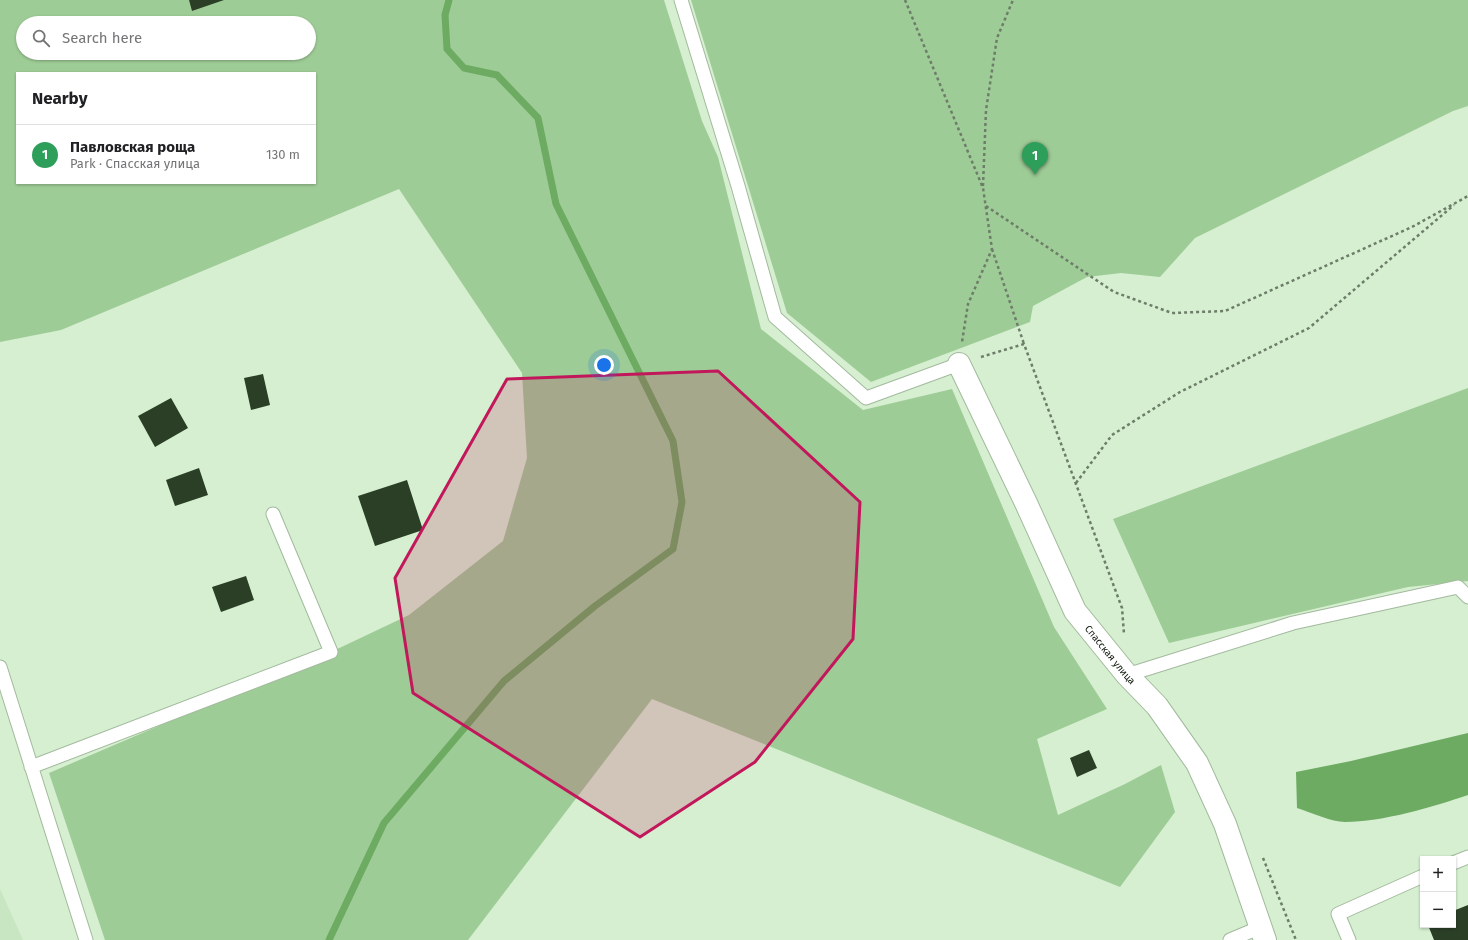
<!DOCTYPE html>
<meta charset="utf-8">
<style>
body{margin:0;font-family:"Fira Sans",sans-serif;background:#f2f2f2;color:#202124}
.controls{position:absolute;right:12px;bottom:12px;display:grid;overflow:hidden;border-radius:0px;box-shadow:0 1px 3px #0004}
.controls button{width:36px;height:36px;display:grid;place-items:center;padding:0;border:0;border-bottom:1px solid #e0e0e0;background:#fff;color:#202124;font:20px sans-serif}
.you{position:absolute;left:604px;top:365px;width:14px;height:14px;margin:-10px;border:3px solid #fff;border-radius:50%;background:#1a73e8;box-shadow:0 0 0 6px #1a73e833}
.badge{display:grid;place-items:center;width:26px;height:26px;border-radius:50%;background:#db2777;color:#fff;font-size:13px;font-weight:700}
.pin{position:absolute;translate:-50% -33px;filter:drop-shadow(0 1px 2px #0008)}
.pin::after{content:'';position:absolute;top:21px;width:14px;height:12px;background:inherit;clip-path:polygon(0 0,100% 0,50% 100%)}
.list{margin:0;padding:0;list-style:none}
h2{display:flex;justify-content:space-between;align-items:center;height:52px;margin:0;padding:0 16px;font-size:17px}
h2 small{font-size:13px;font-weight:400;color:#757577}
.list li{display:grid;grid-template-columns:26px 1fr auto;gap:12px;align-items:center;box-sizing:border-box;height:60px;padding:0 16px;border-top:1px solid #e0e0e0}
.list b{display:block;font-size:15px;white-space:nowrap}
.list p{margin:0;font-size:13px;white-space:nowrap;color:#757577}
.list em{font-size:13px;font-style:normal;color:#757577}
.icon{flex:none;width:22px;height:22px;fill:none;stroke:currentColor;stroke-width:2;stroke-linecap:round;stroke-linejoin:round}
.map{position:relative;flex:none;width:1468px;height:940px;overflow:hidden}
.search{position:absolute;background:#fff;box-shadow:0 1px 3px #0004;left:16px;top:16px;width:300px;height:44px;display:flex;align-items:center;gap:10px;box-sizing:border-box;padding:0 14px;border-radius:22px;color:#757577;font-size:15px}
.panel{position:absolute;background:#fff;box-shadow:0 1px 3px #0004;left:16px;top:72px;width:300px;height:112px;border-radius:0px}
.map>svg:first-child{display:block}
.built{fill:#c7e6c1}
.green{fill:#9ecc96;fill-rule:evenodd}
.water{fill:#6daa62}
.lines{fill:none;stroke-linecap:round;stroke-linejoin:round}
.stream{stroke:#6daa62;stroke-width:7}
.building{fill:#2b3f27}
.lane-casing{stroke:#a2ba9d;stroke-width:15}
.street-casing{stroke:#a2ba9d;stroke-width:24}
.path{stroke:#6d7d69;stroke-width:2.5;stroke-dasharray:3 3;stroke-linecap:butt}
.lane{stroke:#fff;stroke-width:13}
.street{stroke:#fff;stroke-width:22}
.marked{fill:#c2185b;fill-opacity:0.2;stroke:#c2185b;stroke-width:3;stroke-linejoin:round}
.labels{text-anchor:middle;stroke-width:4;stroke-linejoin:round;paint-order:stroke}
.street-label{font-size:10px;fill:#121b10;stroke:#fff}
</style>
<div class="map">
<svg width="1468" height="940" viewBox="0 0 1468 940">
<rect width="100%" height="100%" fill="#d5efd0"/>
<path class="built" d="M 0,889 L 23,940 L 0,940 Z"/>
<path class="green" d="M 0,0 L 664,0 L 702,121 L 718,157 L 761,329 L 863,410 L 952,389 L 1054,627 L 1107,709 L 1037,739 L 1058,815 L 1125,784 L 1161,765 L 1175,812 L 1120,887 L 652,699 L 468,940 L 105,940 L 49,773 L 331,652 L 409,615 L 503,541 L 527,458 L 522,373 L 399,189 L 61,330 L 0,342 ZM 23,23 L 309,23 L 309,53 L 23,53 ZM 17,73 L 315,73 L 315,183 L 17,183 Z
M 691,0 L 1468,0 L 1468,106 L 1453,111 L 1195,238 L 1160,277 L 1121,273 L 1087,277 L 1033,306 L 1030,322 L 871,382 L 787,313 Z
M 1468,388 L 1468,581 L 1408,587 L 1169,643 L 1113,519 Z"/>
<path class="water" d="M 1468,733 L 1468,795 C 1433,807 1382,822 1345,822 C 1332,822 1310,812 1297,808 L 1296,772 L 1351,761 Z"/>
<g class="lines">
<path class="stream" d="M 329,940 L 384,823 L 504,681 L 595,606 L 673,549 L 682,502 L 673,441 L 556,204 L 538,118 L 497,75 L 464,68 L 447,49 L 445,15 L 449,0"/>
</g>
<path class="building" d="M 189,0 L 224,0 L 192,11 Z
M 263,374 L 270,405 L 251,410 L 244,378 Z
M 171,398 L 188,428 L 155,447 L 138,416 Z
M 199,468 L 208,495 L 175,506 L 166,480 Z
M 407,480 L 423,530 L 375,546 L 358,496 Z
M 246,576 L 254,600 L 221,612 L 212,587 Z
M 1089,750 L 1097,768 L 1077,777 L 1070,758 Z
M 1468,905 L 1468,940 L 1434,940 L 1428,925 L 1453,925 L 1453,911 Z"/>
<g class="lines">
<defs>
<path id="lane" d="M 681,0 L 738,186 L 775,317 L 866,398 L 959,364
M 0,667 L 86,940
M 1127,675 L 1293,623 L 1458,587 L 1468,597
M 31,767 L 331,652 L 273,514
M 1453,863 L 1468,857
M 1230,940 L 1261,927
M 1349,940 L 1338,914 L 1423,876"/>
<g id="street">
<path id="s1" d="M 959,364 L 1026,503 L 1075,611 L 1127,675 L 1157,706 L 1197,763 L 1225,824 L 1265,940"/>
</g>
</defs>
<use href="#lane" class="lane-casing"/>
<use href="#street" class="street-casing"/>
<path class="path" d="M 905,0 L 983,188 L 992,249 L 968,304 L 962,342
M 983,186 L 986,110 L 997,38 L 1013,0
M 986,206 L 1114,292 L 1172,313 L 1225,311 L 1412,227 L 1468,196
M 992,249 L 1024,344
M 981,357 L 1024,344 L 1122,608 L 1124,634
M 1076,483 L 1112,435 L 1180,392 L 1309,328 L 1454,205
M 1263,858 L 1296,940"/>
<use href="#lane" class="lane"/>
<use href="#street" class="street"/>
</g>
<path class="marked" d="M 718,371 L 860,502 L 853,639 L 755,762 L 640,837 L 413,693 L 395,578 L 507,379 Z"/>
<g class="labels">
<g class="street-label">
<text dy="4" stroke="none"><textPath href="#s1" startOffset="329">Спасская улица</textPath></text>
</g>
</g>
</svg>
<div class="controls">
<button>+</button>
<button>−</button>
</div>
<div class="you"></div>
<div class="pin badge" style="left:1035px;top:175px;background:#2e9e5b">1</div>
<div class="search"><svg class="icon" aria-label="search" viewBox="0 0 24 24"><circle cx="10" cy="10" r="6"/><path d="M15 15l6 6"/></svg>Search here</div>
<section class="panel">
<h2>Nearby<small></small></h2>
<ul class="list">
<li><span class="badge" style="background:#2e9e5b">1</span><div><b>Павловская роща</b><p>Park · Спасская улица</p></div><em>130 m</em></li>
</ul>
</section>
</div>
